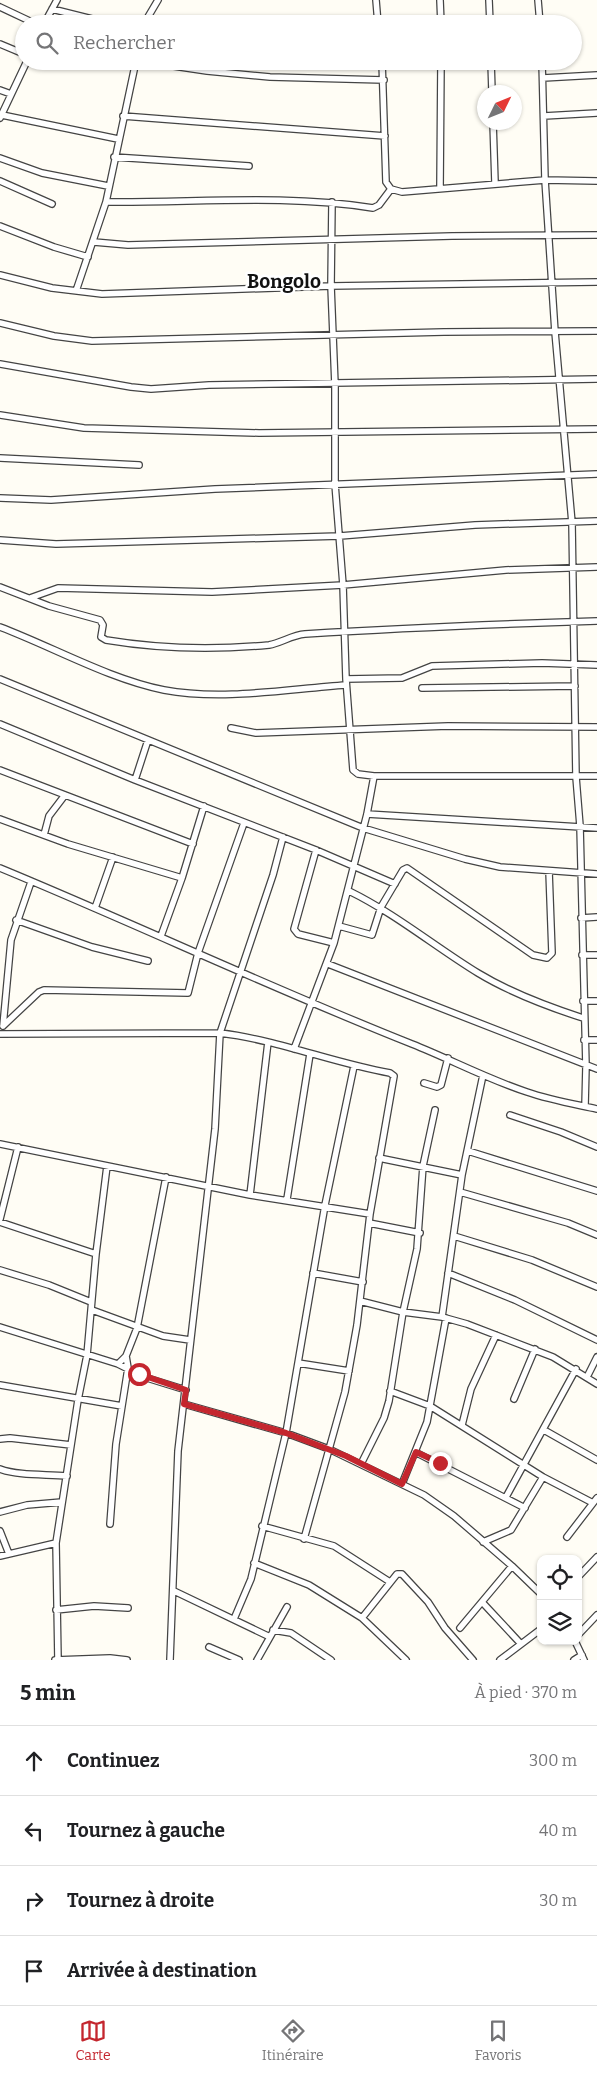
<!DOCTYPE html>
<html lang="fr">
<meta charset="utf-8">
<style>
body{margin:0;font-family:Bitter,serif;background:#f6f6f6;color:#202124}
.controls{position:absolute;right:15px;bottom:15px;display:grid;overflow:hidden;border-radius:10px;box-shadow:0 1px 4px #0004}
.controls button{width:45px;height:45px;display:grid;place-items:center;padding:0;border:0;border-bottom:1px solid #e0e0e0;background:#fff;color:#202124;font:25px sans-serif}
.compass{position:absolute;left:477px;top:85px;width:45px;height:45px;border-radius:50%;background:#fff;box-shadow:0 1px 4px #0004;rotate:47deg}
.stop{position:absolute;width:15px;height:15px;margin:-11px;border:4px solid #c4262e;border-radius:50%;background:#fff}
.stop.end{background:#c4262e;border-color:#fff;box-shadow:0 1px 5px #0008}
.list{margin:0;padding:0;list-style:none}
h2{display:flex;justify-content:space-between;align-items:center;height:65px;margin:0;padding:0 20px;font-size:21px}
h2 small{font-size:16px;font-weight:400;color:#757577}
.list li{display:grid;grid-template-columns:32px 1fr auto;gap:15px;align-items:center;box-sizing:border-box;height:70px;padding:0 20px;border-top:1px solid #e0e0e0}
.list b{display:block;font-size:19px;white-space:nowrap}
.list em{font-size:16px;font-style:normal;color:#757577}
.icon{flex:none;width:28px;height:28px;fill:none;stroke:currentColor;stroke-width:2;stroke-linecap:round;stroke-linejoin:round}
.map{position:relative;flex:none;width:597px;height:1660px;overflow:hidden}
.search{position:absolute;background:#fff;box-shadow:0 1px 4px #0004;left:15px;right:15px;top:15px;height:55px;display:flex;align-items:center;gap:12px;box-sizing:border-box;padding:0 18px;border-radius:28px;color:#757577;font-size:19px}
.sheet{height:345px;background:#fff}
nav{display:flex;justify-content:space-around;align-items:center;box-sizing:border-box;height:70px;border-top:1px solid #e0e0e0;background:#fff;font-size:14px;color:#757577}
nav a{display:grid;justify-items:center;gap:2px}
nav .on{color:#c4262e}
.map>svg:first-child{display:block}
.lines{fill:none;stroke-linecap:round;stroke-linejoin:round}
.minor-casing{stroke:#444;stroke-width:8}
.minor{stroke:#fff;stroke-width:5.5}
.route{stroke:#c4262e;stroke-width:6}
.labels{text-anchor:middle;stroke-width:5;stroke-linejoin:round;paint-order:stroke}
.district-label{font-size:19px;font-weight:bold;fill:#111;stroke:#fff}
</style>
<div class="map">
<svg width="597" height="1660" viewBox="0 0 597 1660">
<rect width="100%" height="100%" fill="#fffdf5"/>
<g class="lines">
<defs>
<path id="minor" d="M 376,0 L 378,24
M 440,0 L 441,24
M 489,0 L 490,24
M 538,0 L 540,24
M 0,7 L 36,24
M 52,9 L 112,24
M 146,21 L 178,24
M 145,22 L 158,0
M 44,24 L 57,0
M 0,44 L 24,54
M 140,61 L 207,71 L 270,77 L 384,80
M 382,61 L 386,182 L 391,189 L 402,192 L 545,180 L 597,181
M 491,61 L 492,92
M 542,61 L 545,180 L 555,332 L 572,523 L 576,777 L 580,826 L 586,1066 L 585,1106
M 543,78 L 597,75
M 0,90 L 11,94
M 2,115 L 118,139
M 123,116 L 385,136
M 544,116 L 597,113
M 0,118 L 27,61
M 493,122 L 495,183
M 114,157 L 249,166
M 0,158 L 42,173 L 108,186
M 0,181 L 52,204
M 440,188 L 441,61
M 106,202 C 195,203 284,194 373,208 L 379,205 L 391,189
M 332,202 L 331,286 L 335,385 L 335,484 L 343,585 L 346,679 L 353,770 L 358,774 L 374,776 L 597,776
M 0,226 L 54,247 L 88,257
M 94,242 L 128,245 L 452,236 L 597,235
M 0,275 L 52,288 L 102,294 L 331,286 L 597,282
M 76,291 L 106,202 L 136,61
M 0,323 L 54,336 L 92,341 L 444,332 L 597,331
M 0,364 L 131,387 L 151,389 L 209,385 L 597,379
M 0,415 L 84,428 L 259,433 L 597,429
M 0,458 L 139,465
M 0,498 L 51,500 L 215,489 L 597,474
M 0,540 L 56,544 L 340,536 L 475,525 L 597,521
M 0,587 L 49,606 L 100,620 L 103,625 L 101,637 L 106,640 C 160,649 214,650 269,645 C 281,643 292,635 305,634 C 402,628 500,624 597,621
M 30,598 L 58,588 L 212,592 L 343,585 L 506,570 L 597,567
M 0,627 C 53,647 109,679 164,690 C 223,701 287,689 346,685
M 0,679 L 363,828 L 465,859 L 500,867 L 597,874
M 346,679 L 402,678 L 432,666 L 542,663 L 597,665
M 422,688 L 575,686
M 0,724 L 135,780 L 316,850 L 395,884
M 231,728 L 256,733 L 448,726 L 597,727
M 0,770 L 193,844
M 135,780 L 148,740
M 367,814 L 597,828
M 0,819 L 68,844 L 182,878
M 44,835 L 49,816 L 65,795
M 316,850 L 294,929 L 298,934 L 334,943
M 0,868 C 138,925 273,989 412,1044 C 450,1059 487,1079 527,1092 C 550,1100 574,1104 597,1109
M 349,891 C 396,914 434,946 478,973 C 511,993 546,1006 583,1018
M 95,908 L 113,857
M 581,918 L 597,917
M 16,920 L 92,947 L 148,961
M 339,926 L 372,935 L 381,907 L 403,870 L 407,868 L 533,955 L 547,958 L 552,953 L 549,871
M 161,936 L 182,878 L 204,806
M 582,955 L 597,955
M 328,964 L 597,1069
M 583,1001 L 597,1001
M 3,1026 L 39,992 L 44,990 L 188,993 L 198,953 L 244,823
M 3,1026 L 11,940 L 31,882
M 0,1034 L 220,1033 C 278,1040 333,1063 390,1073 L 394,1076 L 370,1214 L 357,1325 L 345,1392 L 304,1539
M 584,1040 L 597,1040
M 268,1042 L 250,1195 L 370,1214
M 294,1049 L 334,943 L 367,814 L 374,776
M 424,1083 L 437,1087 L 441,1085 L 448,1058
M 510,1115 L 561,1132 L 597,1147
M 0,1144 L 250,1195
M 468,1151 L 597,1191
M 379,1158 L 462,1175
M 460,1192 L 568,1223 L 597,1235
M 287,1199 L 310,1054
M 0,1219 L 18,1147
M 0,1222 L 96,1254
M 369,1223 L 420,1233
M 454,1236 L 532,1260 L 597,1287
M 0,1270 L 49,1285 L 91,1302
M 313,1273 L 363,1282
M 448,1273 L 515,1300 L 597,1340
M 360,1301 L 403,1312 L 442,1317 L 467,1324 L 553,1357 L 597,1384
M 92,1310 L 163,1336 L 190,1340
M 442,1317 L 462,1175 L 483,1075
M 0,1327 L 118,1364 L 144,1377 L 186,1390
M 298,1363 L 349,1371
M 118,1364 L 126,1356 L 137,1328 L 166,1177
M 587,1377 L 597,1357
M 0,1385 L 122,1406
M 390,1391 L 430,1406 L 543,1477 L 593,1503
M 514,1399 L 535,1349
M 184,1404 L 286,1433 L 329,1449 L 424,1495 L 454,1516 L 512,1566 L 541,1594
M 462,1425 L 471,1389 L 496,1335
M 544,1430 L 597,1460
M 0,1439 L 10,1438 L 71,1445
M 415,1452 L 525,1508
M 361,1464 L 384,1418 L 389,1401 L 403,1312 L 417,1249 L 423,1166 L 435,1110
M 0,1469 C 19,1476 46,1474 67,1476
M 402,1484 L 427,1422 L 446,1318
M 506,1497 L 576,1369
M 0,1512 L 27,1505 L 62,1502
M 110,1524 L 116,1444 L 128,1368 L 126,1356
M 262,1526 L 334,1546 L 390,1582
M 0,1531 L 9,1554
M 567,1537 L 597,1498
M 483,1542 L 511,1530 L 543,1477
M 0,1556 L 56,1543
M 254,1563 L 309,1585 L 362,1618 L 406,1660
M 578,1577 L 597,1557
M 174,1591 L 270,1637
M 482,1602 L 521,1644
M 56,1610 L 94,1606 L 128,1608
M 362,1618 L 397,1574 L 402,1574 L 428,1602 L 445,1628 L 473,1660
M 234,1619 L 251,1579 L 286,1433 L 325,1205 L 354,1066
M 460,1628 L 512,1566
M 273,1630 L 291,1633 L 331,1660
M 578,1635 L 597,1615
M 575,1641 L 584,1660
M 209,1647 L 239,1660
M 55,1660 L 110,1658 L 127,1660
M 58,1660 L 56,1543 L 78,1400 L 87,1355 L 96,1254 L 107,1166
M 170,1660 L 178,1451 L 215,1129 L 220,1033 L 273,875 L 283,837
M 257,1660 L 287,1607
M 500,1660 L 541,1629
M 574,1660 L 582,1655"/>
</defs>
<use href="#minor" class="minor-casing"/>
<use href="#minor" class="minor"/>
</g>
<g class="lines">
<path class="route" d="M 139,1374 L 186,1390 L 184,1404 L 286,1433 L 346,1456 L 402,1484 L 416,1452 L 440,1463"/>
</g>
<g class="labels">
<g class="district-label">
<text x="284" y="288">Bongolo</text>
</g>
</g>
</svg>
<div class="controls">
<button><svg class="icon" aria-label="locate" viewBox="0 0 24 24"><circle cx="12" cy="12" r="6"/><path d="M12 2v4M12 18v4M2 12h4M18 12h4"/></svg></button>
<button><svg class="icon" aria-label="layers" viewBox="0 0 24 24"><path d="M12 4l9 5-9 5-9-5zM3 14l9 5 9-5"/></svg></button>
</div>
<svg class="compass" viewBox="-18 -18 36 36"><path d="M0-13l5 13h-10z" fill="#e53935"/><path d="M0 13l5-13h-10z" fill="#757577"/></svg>
<div class="stop" style="left:139px;top:1374px"></div>
<div class="stop end" style="left:440px;top:1463px"></div>
<div class="search"><svg class="icon" aria-label="search" viewBox="0 0 24 24"><circle cx="10" cy="10" r="6"/><path d="M15 15l6 6"/></svg>Rechercher</div>
</div>
<section class="sheet">
<h2>5 min<small>À pied · 370 m</small></h2>
<ul class="list">
<li><svg class="icon" aria-label="ahead" viewBox="0 0 24 24"><path d="M12 20V5M6 11l6-6 6 6"/></svg><div><b>Continuez</b></div><em>300 m</em></li>
<li><svg class="icon" aria-label="left" viewBox="0 0 24 24"><path d="M17 20v-9H6M10 6l-5 5 5 5"/></svg><div><b>Tournez à gauche</b></div><em>40 m</em></li>
<li><svg class="icon" aria-label="right" viewBox="0 0 24 24"><path d="M7 20v-9h11M14 6l5 5-5 5"/></svg><div><b>Tournez à droite</b></div><em>30 m</em></li>
<li><svg class="icon" aria-label="arrive" viewBox="0 0 24 24"><path d="M6 21V4h12l-3 4 3 4H6"/></svg><div><b>Arrivée à destination</b></div></li>
</ul>
</section>
<nav>
<a class="on"><svg class="icon" aria-label="map" viewBox="0 0 24 24"><path d="M3 6l6-2 6 2 6-2v14l-6 2-6-2-6 2zM9 4v14M15 6v14"/></svg>Carte</a>
<a><svg class="icon" aria-label="directions" viewBox="0 0 24 24"><path d="M12 3l9 9-9 9-9-9zM9 14v-3h6M13 9l2 2-2 2"/></svg>Itinéraire</a>
<a><svg class="icon" aria-label="saved" viewBox="0 0 24 24"><path d="M7 4h10v16l-5-4-5 4z"/></svg>Favoris</a>
</nav>
